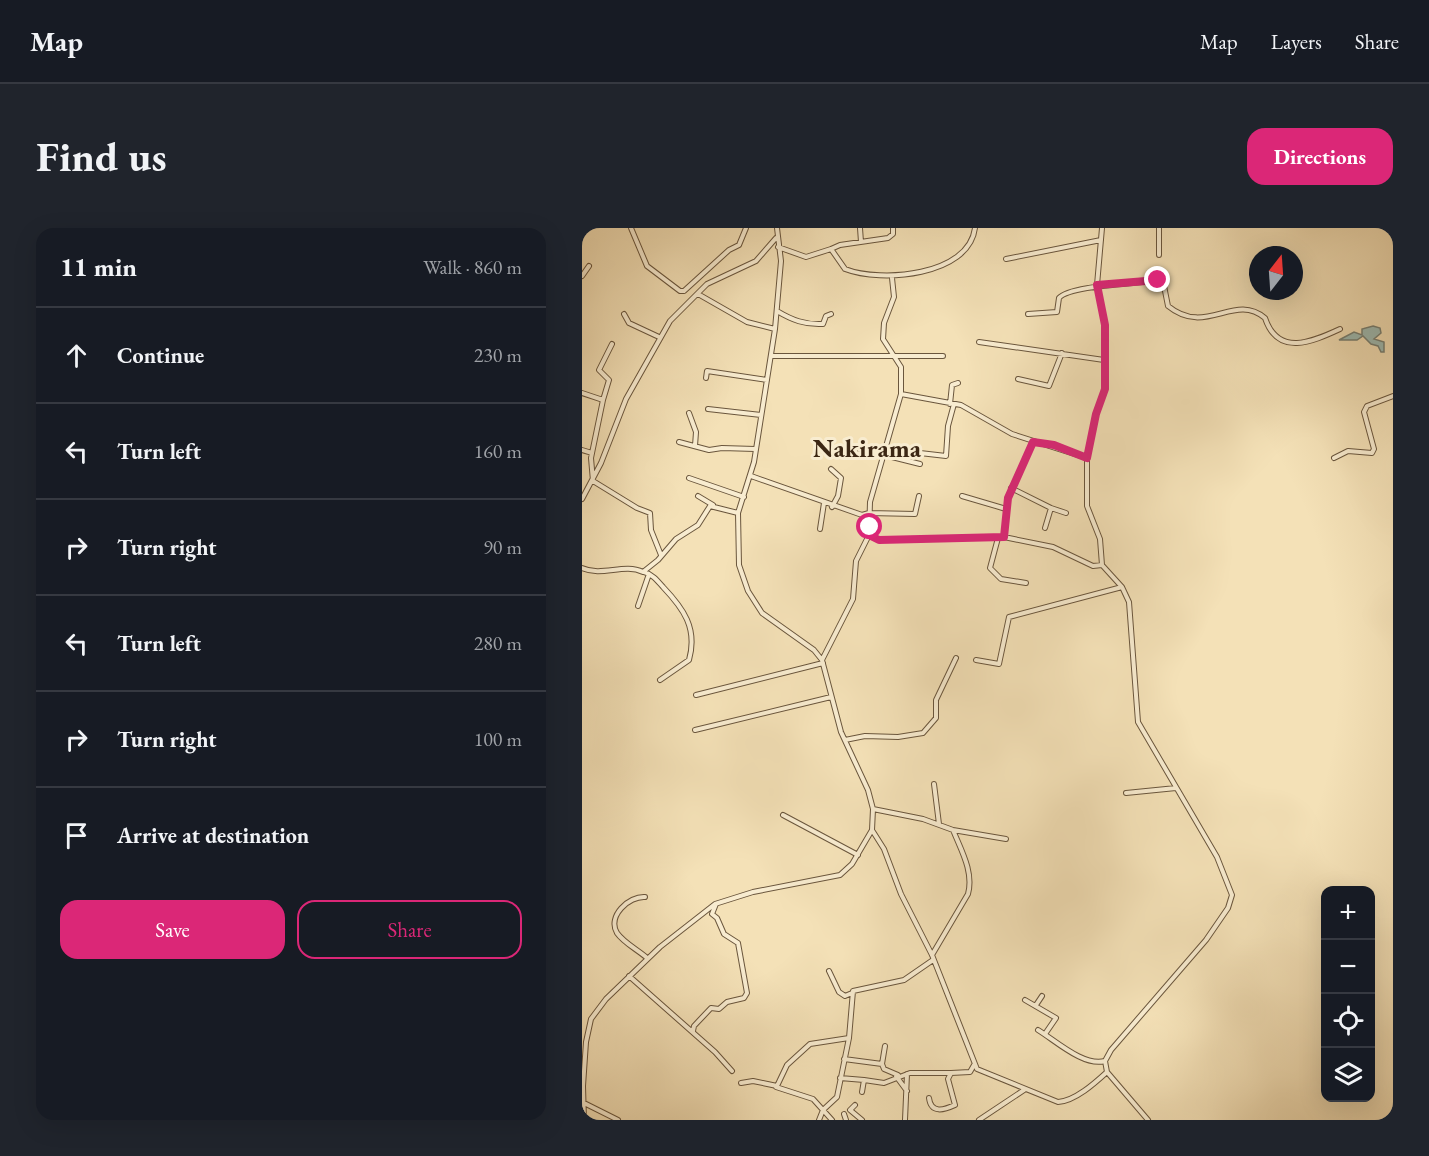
<!DOCTYPE html>
<meta charset="utf-8">
<style>
body{margin:0;font-family:"EB Garamond",serif;background:#20242c;color:#f1f3f6}
.controls{position:absolute;right:18px;bottom:18px;display:grid;overflow:hidden;border-radius:12px;box-shadow:0 6px 24px #0002}
.controls button{width:54px;height:54px;display:grid;place-items:center;padding:0;border:0;border-bottom:2px solid #363941;background:#171b24;color:#f1f3f6;font:30px sans-serif}
.compass{position:absolute;left:667px;top:18px;width:54px;height:54px;border-radius:50%;background:#171b24;box-shadow:0 6px 24px #0002;rotate:17deg}
.stop{position:absolute;width:18px;height:18px;margin:-14px;border:4px solid #db2777;border-radius:50%;background:#fff}
.stop.end{background:#db2777;border-color:#fff;box-shadow:0 2px 6px #0008}
.list{margin:0;padding:0;list-style:none}
h2{display:flex;justify-content:space-between;align-items:center;height:78px;margin:0;padding:0 24px;font-size:26px}
h2 small{font-size:20px;font-weight:400;color:#9ea1a6}
.list li{display:grid;grid-template-columns:39px 1fr auto;gap:18px;align-items:center;box-sizing:border-box;height:96px;padding:0 24px;border-top:2px solid #363941}
.list b{display:block;font-size:22px;white-space:nowrap}
.list em{font-size:20px;font-style:normal;color:#9ea1a6}
.actions{display:flex;gap:12px;padding:18px 24px}
.actions a{flex:1;padding:14px 0;border:2px solid #db2777;border-radius:18px;text-align:center;font-size:21px;color:#db2777}
.actions .main{background:#db2777;color:#fff}
.icon{flex:none;width:33px;height:33px;fill:none;stroke:currentColor;stroke-width:2;stroke-linecap:round;stroke-linejoin:round}
.map{position:relative;flex:none;width:811px;height:892px;overflow:hidden;border-radius:18px}
header{display:flex;align-items:center;gap:36px;box-sizing:border-box;height:84px;padding:0 30px;background:#171b24;border-bottom:2px solid #363941}
header strong{font-size:28px}
nav{display:flex;gap:33px;margin-inline-start:auto;font-size:21px}
.intro{display:flex;align-items:center;justify-content:space-between;box-sizing:border-box;height:144px;padding:0 36px}
h1{margin:0;font-size:42px}
.button{padding:15px 27px;border-radius:18px;background:#db2777;color:#fff;font-size:21px;font-weight:700}
main{display:flex;gap:36px;padding:0 36px}
aside{flex:1;background:#171b24;border-radius:18px;box-shadow:0 6px 24px #0002}
.map>svg:first-child{display:block}
.water{fill:#9dbcb5;stroke:#768075;stroke-width:1.5}
.lines{fill:none;stroke-linecap:round;stroke-linejoin:round}
.street-casing{stroke:#6a563d;stroke-width:6}
.street{stroke:#f8ecd0;stroke-width:4}
.route{stroke:#db2777;stroke-width:8}
.labels{text-anchor:middle;stroke-width:6;stroke-linejoin:round;paint-order:stroke}
.quarter-label{font-size:26px;font-weight:bold;fill:#3c2714;stroke:#f8ecd0}
</style>
<header>
<strong>Map</strong>
<nav><a>Map</a><a>Layers</a><a>Share</a></nav>
</header>
<div class="intro"><h1>Find us</h1><a class="button">Directions</a></div>
<main>
<aside>
<h2>11 min<small>Walk · 860 m</small></h2>
<ul class="list">
<li><svg class="icon" aria-label="ahead" viewBox="0 0 24 24"><path d="M12 20V5M6 11l6-6 6 6"/></svg><div><b>Continue</b></div><em>230 m</em></li>
<li><svg class="icon" aria-label="left" viewBox="0 0 24 24"><path d="M17 20v-9H6M10 6l-5 5 5 5"/></svg><div><b>Turn left</b></div><em>160 m</em></li>
<li><svg class="icon" aria-label="right" viewBox="0 0 24 24"><path d="M7 20v-9h11M14 6l5 5-5 5"/></svg><div><b>Turn right</b></div><em>90 m</em></li>
<li><svg class="icon" aria-label="left" viewBox="0 0 24 24"><path d="M17 20v-9H6M10 6l-5 5 5 5"/></svg><div><b>Turn left</b></div><em>280 m</em></li>
<li><svg class="icon" aria-label="right" viewBox="0 0 24 24"><path d="M7 20v-9h11M14 6l5 5-5 5"/></svg><div><b>Turn right</b></div><em>100 m</em></li>
<li><svg class="icon" aria-label="arrive" viewBox="0 0 24 24"><path d="M6 21V4h12l-3 4 3 4H6"/></svg><div><b>Arrive at destination</b></div></li>
</ul>
<div class="actions"><a class="main">Save</a><a>Share</a></div>
</aside>
<div class="map">
<svg width="811" height="892" viewBox="0 0 811 892">
<rect width="100%" height="100%" fill="#f4e1b7"/>
<filter id="stains"><feTurbulence type="fractalNoise" baseFrequency=".00333" numOctaves="4"/><feColorMatrix values="0 0 0 0 .2 0 0 0 0 .09 0 0 0 0 .02 0 0 0 .5 -.17"/></filter>
<radialGradient id="worn" r=".72"><stop offset=".6" stop-color="#630" stop-opacity="0"/><stop offset="1" stop-color="#630" stop-opacity=".3"/></radialGradient>
<path class="water" d="M 791,98 L 798,100 L 799,105 L 792,111 L 802,114 L 802,124 L 799,124 L 796,118 L 789,116 L 781,108 L 775,112 L 757,112 L 772,104 L 780,107 L 780,101 Z"/>
<g class="lines">
<defs>
<path id="street" d="M 49,0 L 65,38 L 98,63 L 102,63 L 147,22 L 157,17 L 164,0
M 278,0 L 279,14
M 196,19 L 224,29 L 249,21 L 263,41 C 299,55 387,48 393,0
M 249,21 L 258,17 L 306,10 L 311,6 L 311,0
M 577,27 L 577,0
M 424,31 L 519,12
M 0,48 L 7,38
M 116,66 L 165,94 L 193,101
M 195,83 C 210,92 223,97 241,96 L 244,88 L 249,86
M 42,86 L 47,95 L 77,109
M 446,86 L 475,84 L 477,70 C 488,57 556,56 576,52 L 582,58 L 586,78 C 624,109 652,64 683,90 C 696,129 730,114 758,101
M 397,114 L 522,132
M 189,128 L 361,128
M 124,150 L 125,143 L 185,152
M 436,151 L 467,158 L 480,125
M 0,165 L 21,172 L 9,230 L 11,253 L 55,280 L 68,285 L 69,302 L 79,327
M 319,166 L 379,177 L 430,206 L 505,230
M 21,172 L 27,152 L 17,142 L 30,116
M 368,176 L 370,157 L 376,155
M 126,181 L 179,187
M 107,185 L 114,204 L 113,218
M 97,214 L 127,222 L 140,220 L 173,221
M 266,218 L 338,236
M 0,222 L 10,225
M 338,225 L 364,228 L 366,198 L 372,176
M 752,230 L 766,223 L 790,225 L 792,221 L 782,184 L 785,178 L 811,168
M 249,241 L 259,250 L 256,268 L 250,279
M 169,248 L 280,287 L 287,285 L 333,286 L 337,268
M 107,250 L 162,269
M 429,260 L 469,280 L 484,285
M 116,268 L 131,277
M 380,268 L 424,281
M 0,271 L 19,235 L 44,171 L 88,93 L 125,56 L 174,33 L 194,10
M 463,300 L 469,280
M 238,301 L 242,275
M 287,307 L 297,312 L 422,309 L 471,319 L 511,338 L 520,337
M 422,309 L 426,270 L 451,214
M 416,310 L 408,340 L 419,351 L 444,355
M 0,340 C 20,349 42,335 61,344 L 76,332 L 94,311 L 116,297 L 128,278 L 156,285
M 62,344 C 70,346 75,352 81,359 C 101,380 116,400 107,432 L 78,452
M 56,378 L 67,346
M 240,432 L 271,371 L 274,333 L 287,307 L 288,274 L 319,166 L 319,139 L 301,111 L 302,95 L 312,69 L 310,50
M 394,432 L 417,436 L 427,389 L 540,359
M 114,467 L 241,435
M 113,502 L 249,469
M 263,512 L 283,508 L 316,509 L 341,505 L 354,490 L 354,472 L 374,430
M 352,556 L 357,596
M 544,565 L 594,560
M 291,581 L 341,591 L 371,602 L 424,611
M 201,587 L 276,627
M 290,602 L 302,621 L 319,666 L 350,727 L 395,841 L 476,874 C 493,873 513,855 525,844 L 523,833 L 529,822 L 624,712 L 646,680 L 650,667 L 635,629 L 556,494 L 547,374 L 540,359 L 520,337 L 518,311 L 505,278 L 505,230 L 514,186 L 523,161 L 523,97 L 515,57 L 520,0
M 63,669 C 47,668 25,688 35,705 C 42,715 56,722 65,730
M 350,727 L 386,666 C 392,644 379,622 371,602
M 247,743 L 257,764 L 263,768 L 270,765
M 47,748 L 133,824 L 150,843
M 443,772 L 474,790 L 463,806
M 454,777 L 460,768
M 456,802 C 474,813 502,839 523,833
M 111,803 L 112,798 L 129,780 L 137,781 L 145,774 L 162,770 L 165,765 L 156,715 L 142,706 L 135,690 L 130,686 L 134,676
M 262,831 L 300,836 L 302,841 L 316,847
M 300,836 L 303,818
M 525,844 L 566,892
M 314,848 L 325,863
M 258,850 L 282,852
M 159,855 L 171,853 L 195,858 L 205,837 L 228,816 L 267,810 L 271,763 L 322,752 L 351,732
M 194,859 L 231,871 L 250,892
M 280,864 L 282,852 L 302,855 L 328,845 L 369,845
M 347,870 C 349,886 362,882 373,877 L 366,851 L 369,845 L 388,844 L 392,837
M 2,875 L 36,892
M 273,877 L 268,882 L 280,892
M 262,886 L 264,892
M 2,892 L 1,858 L 4,814 L 9,791 L 24,771 L 78,719 L 133,676 L 171,664 L 258,647 L 270,636 L 290,602 L 291,581 L 286,562 L 259,504 L 240,432 L 232,422 L 180,385 L 166,363 L 157,337 L 156,285 L 172,234 L 193,101 L 199,33 L 195,0
M 237,892 L 241,882 L 255,869 L 267,810
M 323,892 L 325,846
M 397,892 L 442,862"/>
</defs>
<use href="#street" class="street-casing"/>
<use href="#street" class="street"/>
</g>
<g class="lines">
<path class="route" d="M 288,299 L 287,307 L 297,312 L 422,309 L 426,270 L 451,214 L 472,217 L 505,230 L 514,186 L 523,161 L 523,97 L 515,57 L 576,52"/>
</g>
<g class="labels">
<g class="quarter-label">
<text x="285" y="229">Nakirama</text>
</g>
</g>
<rect width="100%" height="100%" filter="url(#stains)"/>
<rect width="100%" height="100%" fill="url(#worn)"/>
</svg>
<div class="controls">
<button>+</button>
<button>−</button>
<button><svg class="icon" aria-label="locate" viewBox="0 0 24 24"><circle cx="12" cy="12" r="6"/><path d="M12 2v4M12 18v4M2 12h4M18 12h4"/></svg></button>
<button><svg class="icon" aria-label="layers" viewBox="0 0 24 24"><path d="M12 4l9 5-9 5-9-5zM3 14l9 5 9-5"/></svg></button>
</div>
<svg class="compass" viewBox="-18 -18 36 36"><path d="M0-13l5 13h-10z" fill="#e53935"/><path d="M0 13l5-13h-10z" fill="#9ea1a6"/></svg>
<div class="stop" style="left:288px;top:299px"></div>
<div class="stop end" style="left:576px;top:52px"></div>
</div>
</main>
